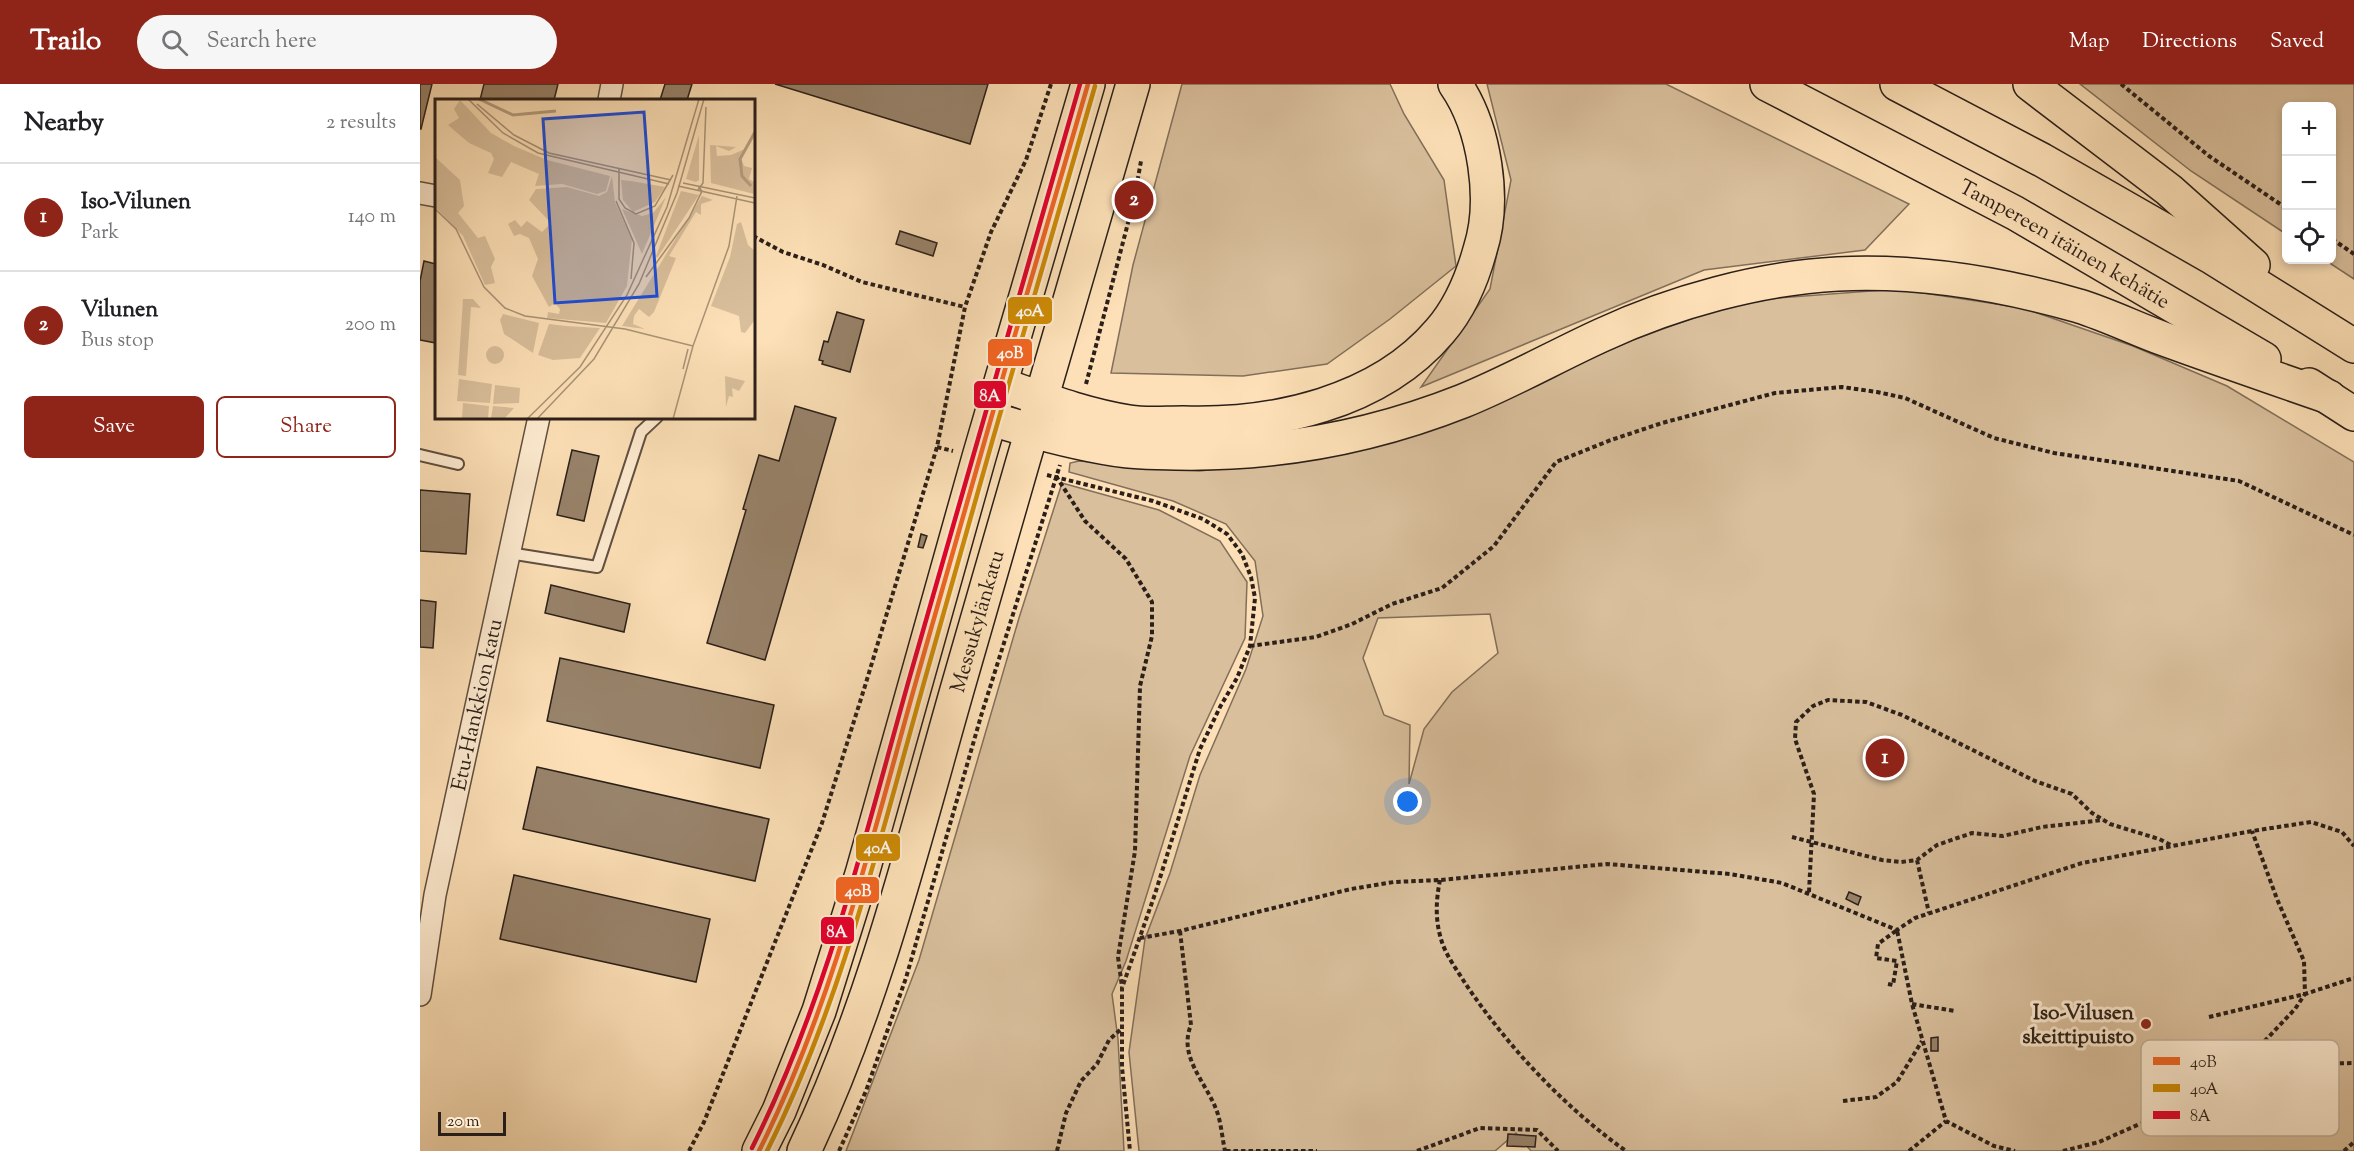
<!DOCTYPE html>
<meta charset="utf-8">
<style>
body{margin:0;font-family:"Sorts Mill Goudy",serif;background:#f6f6f6;color:#202124}
.controls{position:absolute;right:18px;top:18px;display:grid;overflow:hidden;border-radius:9px;box-shadow:0 3px 9px #0003}
.controls button{width:54px;height:54px;display:grid;place-items:center;padding:0;border:0;border-bottom:2px solid #e0e0e0;background:#fff;color:#202124;font:30px sans-serif}
.scale{position:absolute;left:18px;bottom:15px;width:68px;box-sizing:border-box;padding-left:6px;border:3px solid #2b1f19;border-top:0;font-size:16px;line-height:21px;white-space:nowrap;color:#2b1f19;-webkit-text-stroke:4px #feebd0;paint-order:stroke}
.you{position:absolute;left:988px;top:718px;width:21px;height:21px;margin:-15px;border:4px solid #fff;border-radius:50%;background:#1a73e8;box-shadow:0 0 0 9px #1a73e833}
.badge{display:grid;place-items:center;width:39px;height:39px;border-radius:50%;background:#8f2418;color:#fff;font-size:20px;font-weight:700}
.pin{position:absolute;translate:-50% -50%;border:3px solid #fff;box-shadow:0 2px 6px #0006}
.list{margin:0;padding:0;list-style:none}
h2{display:flex;justify-content:space-between;align-items:center;height:78px;margin:0;padding:0 24px;font-size:26px}
h2 small{font-size:20px;font-weight:400;color:#757577}
.list li{display:grid;grid-template-columns:39px 1fr auto;gap:18px;align-items:center;box-sizing:border-box;height:108px;padding:0 24px;border-top:2px solid #e0e0e0}
.list b{display:block;font-size:22px;white-space:nowrap}
.list p{margin:0;font-size:20px;white-space:nowrap;color:#757577}
.list em{font-size:20px;font-style:normal;color:#757577}
.actions{display:flex;gap:12px;padding:18px 24px}
.actions a{flex:1;padding:14px 0;border:2px solid #8f2418;border-radius:9px;text-align:center;font-size:21px;color:#8f2418}
.actions .main{background:#8f2418;color:#fff}
.icon{flex:none;width:33px;height:33px;fill:none;stroke:currentColor;stroke-width:2;stroke-linecap:round;stroke-linejoin:round}
.map{position:relative;flex:none;width:1934px;height:1067px;overflow:hidden}
header{display:flex;align-items:center;gap:36px;box-sizing:border-box;height:84px;padding:0 30px;background:#8f2418;color:#fff}
header strong{font-size:28px}
nav{display:flex;gap:33px;margin-inline-start:auto;font-size:21px}
.search{width:420px;height:54px;background:#f6f6f6;display:flex;align-items:center;gap:15px;box-sizing:border-box;padding:0 21px;border-radius:33px;color:#757577;font-size:22px}
main{display:flex}
aside{flex:1;background:#fff}
.map>svg:first-child{display:block}
.green{fill:#d9bf9c;stroke:#826f5a;stroke-width:1.5;fill-rule:evenodd}
.building{fill:#98836b;stroke:#2b1f19;stroke-width:1.5}
.lines{fill:none;stroke-linecap:round;stroke-linejoin:round}
.service-casing{stroke:#604f40;stroke-width:14}
.minor-casing{stroke:#604f40;stroke-width:24}
.primary-casing{stroke:#2b1f19;stroke-width:36}
.motorway-casing{stroke:#2b1f19;stroke-width:36}
.path{stroke:#2b1f19;stroke-width:4;stroke-dasharray:4.5 3;stroke-linecap:butt}
.service{stroke:#feebd0;stroke-width:10}
.minor{stroke:#feebd0;stroke-width:21}
.primary{stroke:#fde0b7;stroke-width:33}
.motorway{stroke:#fde0b7;stroke-width:33}
.bus-1-casing{stroke:#feebd0;stroke-width:9}
.bus-2-casing{stroke:#feebd0;stroke-width:9}
.bus-3-casing{stroke:#feebd0;stroke-width:9}
.bus-1{stroke:#f26522;stroke-width:4.5}
.bus-2{stroke:#ce8b05;stroke-width:4.5}
.bus-3{stroke:#e4002b;stroke-width:4.5}
.poi-dot{fill:#8f2418;stroke:#feebd0;stroke-width:2}
.labels{text-anchor:middle;stroke-width:6;stroke-linejoin:round;paint-order:stroke}
.street-label{font-size:21px;fill:#2b1f19;stroke:#feebd0}
.poi-label{font-size:21px;font-weight:bold;fill:#2b1f19;stroke:#feebd0;text-anchor:end}
.inset-river{fill:none;stroke:#b69e81;stroke-width:3}
.inset-road{fill:none;stroke:#a99378;stroke-width:1.5}
.view{fill:#1d4ed8;fill-opacity:0.15;stroke:#1d4ed8;stroke-width:3}
.inset-edge{fill:none;stroke:#2b1f19;stroke-width:3}
.key{fill:#feebd0;stroke:#bfae99;stroke-width:1.5}
.key-label{font-size:16px;fill:#2b1f19}
.line-badge{stroke:#feebd0;stroke-width:2}
.badge-label{font-size:16px;text-anchor:middle;font-weight:bold;fill:#fff}
</style>
<header>
<strong>Trailo</strong>
<div class="search"><svg class="icon" aria-label="search" viewBox="0 0 24 24"><circle cx="10" cy="10" r="6"/><path d="M15 15l6 6"/></svg>Search here</div>
<nav><a>Map</a><a>Directions</a><a>Saved</a></nav>
</header>
<main>
<aside>
<h2>Nearby<small>2 results</small></h2>
<ul class="list">
<li><span class="badge">1</span><div><b>Iso-Vilunen</b><p>Park</p></div><em>140 m</em></li>
<li><span class="badge">2</span><div><b>Vilunen</b><p>Bus stop</p></div><em>200 m</em></li>
</ul>
<div class="actions"><a class="main">Save</a><a>Share</a></div>
</aside>
<div class="map">
<svg width="1934" height="1067" viewBox="0 0 1934 1067">
<rect width="100%" height="100%" fill="#fde0b7"/>
<filter id="stains"><feTurbulence type="fractalNoise" baseFrequency=".00333" numOctaves="4"/><feColorMatrix values="0 0 0 0 .2 0 0 0 0 .09 0 0 0 0 .02 0 0 0 .5 -.17"/></filter>
<radialGradient id="worn" r=".72"><stop offset=".6" stop-color="#630" stop-opacity="0"/><stop offset="1" stop-color="#630" stop-opacity=".3"/></radialGradient>
<path class="green" d="M 762,0 L 970,0 L 984,30 L 1024,96 L 1036,182 L 970,235 L 907,280 L 823,292 L 691,289 L 713,181 Z
M 1067,0 L 1246,0 L 1489,120 L 1445,166 L 1284,186 L 1001,303 L 1070,205 L 1091,96 Z
M 1660,0 L 1934,0 L 1934,195 L 1905,176 L 1912,176 L 1912,22 L 1866,22 L 1866,150 L 1771,87 Z
M 1477,205 L 1603,224 L 1713,262 L 1807,302 L 1934,378 L 1934,1067 L 1111,1067 L 1096,1049 L 1075,1067 L 719,1067 L 709,968 L 725,855 L 750,789 L 780,691 L 826,585 L 843,532 L 835,477 L 806,440 L 753,417 L 649,388 L 650,379 L 659,377 L 780,387 L 917,371 L 1076,317 L 1210,257 L 1319,217 ZM 1070,530 L 1078,569 L 1032,608 L 1004,645 L 989,700 L 990,641 L 964,631 L 943,574 L 958,534 Z
M 642,399 L 739,426 L 800,457 L 827,498 L 825,554 L 770,672 L 706,877 L 692,910 L 698,955 L 704,1067 L 426,1067 L 499,876 L 599,534 Z"/>
<path class="building" d="M 0,0 L 12,0 L 1,45 L 0,45 Z
M 64,0 L 138,0 L 134,16 L 60,16 Z
M 245,0 L 272,0 L 267,16 L 240,16 Z
M 355,0 L 568,0 L 550,60 Z
M 480,147 L 517,159 L 513,172 L 476,160 Z
M 4,177 L 16,180 L 16,259 L 0,256 L 0,197 Z
M 417,228 L 444,236 L 430,288 L 402,280 L 403,277 L 399,276 L 404,257 L 408,258 Z
M 375,322 L 416,334 L 345,576 L 287,559 L 326,426 L 323,425 L 339,371 L 359,377 Z
M 152,366 L 179,372 L 164,437 L 137,431 Z
M 0,406 L 50,410 L 46,470 L 0,467 Z
M 501,450 L 507,452 L 503,464 L 498,463 Z
M 131,501 L 210,520 L 204,548 L 125,529 Z
M 0,516 L 16,518 L 13,564 L 0,563 Z
M 140,574 L 354,621 L 340,684 L 127,637 Z
M 117,683 L 349,735 L 335,797 L 103,745 Z
M 94,791 L 290,835 L 276,898 L 80,855 Z
M 1429,808 L 1441,813 L 1438,821 L 1426,815 Z
M 1518,953 L 1518,967 L 1511,967 L 1511,954 Z
M 1088,1050 L 1116,1052 L 1115,1063 L 1087,1062 Z"/>
<g class="lines">
<defs>
<path id="service" d="M 0,371 L 38,380
M 89,469 L 177,483 L 221,348 L 237,333"/>
<g id="minor">
<path d="M 189,16 L 192,0"/>
<path d="M 0,109 L 16,112"/>
<path id="s1" d="M 0,911 L 15,811 L 119,333"/>
</g>
<g id="primary">
<path d="M 339,1067 L 359,1027 L 399,927 L 442,790 L 559,373 L 668,0"/>
<path id="s2" d="M 384,1067 C 455,918 494,756 539,599 C 596,399 655,200 713,0"/>
</g>
<g id="motorway">
<path id="s3" d="M 1347,0 L 1595,129 L 1844,275"/>
<path d="M 1477,0 L 1622,76 L 1793,174 L 1934,262"/>
<path d="M 1610,0 L 1749,106 L 1833,181"/>
<path d="M 582,301 C 623,315 665,331 709,338 C 726,341 745,339 763,339 C 853,342 959,319 1020,247 C 1040,224 1052,195 1060,166 C 1076,117 1065,43 1035,0"/>
<path d="M 1889,301 L 1934,330"/>
<path d="M 572,335 C 617,349 661,361 707,367 C 723,369 740,368 756,369 C 854,371 952,353 1043,317 C 1090,298 1136,272 1182,251 C 1253,218 1340,194 1418,190 C 1498,186 1582,200 1659,222 C 1688,231 1716,245 1744,255 C 1799,275 1854,294 1909,313"/>
</g>
</defs>
<use href="#service" class="service-casing"/>
<use href="#minor" class="minor-casing"/>
<use href="#primary" class="primary-casing"/>
<use href="#motorway" class="motorway-casing"/>
<path class="path" d="M 1701,0 L 1789,72 L 1866,124
M 333,152 L 363,168 L 403,181 L 442,198 L 545,223
M 1912,155 L 1934,170
M 666,300 L 714,116 L 721,77
M 517,363 L 533,367
M 627,391 L 733,417 L 783,435 L 807,450 L 822,470 L 831,493 L 835,514 L 830,562 L 817,594 L 800,623 L 780,665 L 735,810 L 702,904 L 702,983 L 710,1067
M 636,392 L 665,437 L 706,475 L 732,518 L 732,552 L 720,602 L 715,767 L 698,873 L 702,903
M 830,562 L 896,553 L 932,540 L 972,520 L 1022,504 L 1074,462 L 1136,378 L 1191,356 L 1242,339 L 1355,309 L 1422,303 L 1457,308 L 1485,314 L 1574,354 L 1634,369 L 1819,397 L 1934,451
M 1372,753 L 1462,776 L 1481,778 L 1497,776 L 1517,761 L 1552,749 L 1583,752 L 1622,743 L 1683,736
M 1497,776 L 1509,829
M 1020,796 C 1016,816 1015,835 1021,855 C 1025,870 1037,886 1045,899 C 1088,963 1143,1022 1206,1067
M 1389,808 L 1394,710 L 1375,655 L 1376,638 L 1393,622 L 1408,616 L 1446,618 L 1482,631 L 1615,697 L 1652,710 L 1672,729 L 1690,740 L 1739,755 L 1753,762
M 760,847 L 771,941 C 758,972 785,997 796,1025 C 801,1037 802,1053 805,1067
M 720,854 L 760,847 L 931,805 L 974,798 L 1020,796 L 1187,780 L 1310,790 L 1362,799 L 1477,846 L 1495,834 L 1662,779 L 1832,747 L 1891,738 L 1922,748 L 1934,762
M 1468,900 L 1473,901 L 1477,877 L 1456,874 L 1458,860 L 1477,846 L 1492,920 L 1526,1037 L 1574,1062 L 1595,1067
M 1492,920 L 1535,927
M 1789,933 L 1885,910 L 1934,894
M 1788,979 L 1791,999
M 1822,981 L 1934,979
M 1423,1017 L 1456,1013 L 1477,998 L 1502,957
M 269,1067 L 284,1038 L 402,739 L 445,602 L 517,363 L 545,223 L 571,148 L 606,76 L 631,0
M 419,1067 L 446,1007 L 486,894 L 561,632 L 640,381
M 637,1067 L 646,1029 L 661,997 L 677,980 L 689,956 L 701,945
M 806,1067 L 897,1067
M 997,1067 L 1060,1044 L 1117,1046 L 1138,1067
M 1489,1067 L 1526,1037
M 1643,1067 L 1679,1058 L 1731,1035 L 1822,981 L 1875,925 L 1885,910 L 1884,877 L 1857,815 L 1832,747
M 1924,1067 L 1934,1058"/>
<use href="#service" class="service"/>
<use href="#minor" class="minor"/>
<use href="#primary" class="primary"/>
<use href="#motorway" class="motorway"/>
<defs>
<path id="bus-1" d="M 339,1067 C 414,918 452,753 497,594 C 553,395 610,198 668,0"/>
<path id="bus-2" d="M 347,1067 C 422,918 460,754 505,595 C 560,397 618,199 675,2"/>
<path id="bus-3" d="M 332,1064 C 407,915 445,751 490,592 C 545,394 603,197 660,0"/>
</defs>
<use href="#bus-1" class="bus-1-casing"/>
<use href="#bus-2" class="bus-2-casing"/>
<use href="#bus-3" class="bus-3-casing"/>
<use href="#bus-1" class="bus-1"/>
<use href="#bus-2" class="bus-2"/>
<use href="#bus-3" class="bus-3"/>
</g>
<circle class="poi-dot" cx="1726" cy="940" r="6"/>
<g class="labels">
<g class="street-label">
<text dy="7" stroke="none"><textPath href="#s3" startOffset="338">Tampereen itäinen kehätie</textPath></text>
<text dy="7" stroke="none"><textPath href="#s2" startOffset="558">Messukylänkatu</textPath></text>
<text dy="7" stroke="none"><textPath href="#s1" startOffset="296">Etu-Hankkion katu</textPath></text>
</g>
<g class="poi-label">
<text x="1714" y="935">Iso-Vilusen<tspan x="1714" dy="24">skeittipuisto</tspan></text>
</g>
</g>
<g transform="translate(15 15)">
<rect width="320" height="320" fill="#fde0b7"/>
<path d="M 25,1 L 56,34 L 79,47 L 112,61 L 175,77 L 171,92 L 162,95 L 127,85 L 100,87 L 104,75 L 76,63 L 67,78 L 53,74 L 59,60 L 56,54 L 34,44 L 13,26 L 24,19 L 19,10 ZM 264,36 L 264,81 L 261,83 L 251,80 ZM 275,46 L 301,48 L 294,52 L 281,47 L 282,57 L 296,56 L 310,50 L 306,59 L 309,67 L 317,69 L 314,80 L 319,83 L 319,95 L 276,84 ZM 0,58 L 25,81 L 29,107 L 23,114 L 43,139 L 50,137 L 60,160 L 56,168 L 60,184 L 50,186 L 28,137 L 0,108 ZM 177,77 L 180,103 L 197,140 L 192,187 L 171,224 L 112,219 L 113,213 L 124,215 L 125,210 L 120,204 L 114,208 L 97,177 L 103,160 L 94,139 L 85,135 L 79,137 L 73,125 L 80,121 L 86,128 L 92,122 L 107,133 L 116,124 L 94,101 L 101,90 L 132,88 L 164,97 L 172,93 ZM 186,81 L 196,82 L 230,88 L 220,103 L 198,113 L 188,101 ZM 246,92 L 264,96 L 222,159 L 221,157 ZM 267,97 L 278,101 L 266,105 L 266,116 L 261,113 L 234,157 L 241,159 L 219,213 L 214,218 L 204,210 L 199,217 L 198,225 L 210,230 L 187,227 ZM 231,98 L 207,155 L 187,110 L 207,117 L 218,114 ZM 306,123 L 313,146 L 320,152 L 319,222 L 310,234 L 306,233 L 304,217 L 276,207 L 295,158 L 302,125 ZM 28,200 L 38,200 L 46,209 L 36,208 L 31,277 L 23,276 ZM 68,215 L 104,224 L 98,254 L 69,235 L 65,221 ZM 114,225 L 131,227 L 165,229 L 145,259 L 118,261 L 103,256 ZM51 256a9 9 0 1 1 18 0a9 9 0 1 1-18 0ZM 290,277 L 310,282 L 304,292 L 297,289 L 298,298 L 294,297 L 291,308 ZM 24,280 L 57,285 L 55,304 L 22,302 ZM 60,286 L 85,289 L 84,304 L 58,305 ZM 28,304 L 54,307 L 53,319 L 27,319 ZM 58,307 L 79,309 L 70,319 L 56,319 Z" fill="#d9bf9c"/>
<path class="inset-river" d="M 44,0 L 78,16 L 121,12M 316,87 L 307,77 L 305,60 L 320,33"/>
<path class="inset-road" d="M 33,0 L 68,34 L 103,54 L 234,85M 42,5 L 79,36 L 114,54 L 236,81M 184,70 L 184,100 L 190,109 L 201,115 L 220,107 L 238,76M 248,84 L 320,99M 243,87 L 320,104M 263,91 L 268,84 L 271,8M 181,102 L 199,144 L 196,180M 0,110 L 21,130 L 49,188 L 70,209 L 90,217 L 190,230 L 258,247M 211,178 L 254,119 L 267,92 L 263,87M 248,270 L 253,250M 92,320 L 145,268 L 192,196 L 232,108 L 264,0M 102,320 L 159,260 L 204,185 L 242,94 L 269,0M 238,320 L 258,247 L 294,147 L 302,97"/>
<path class="view" d="M 209,13 L 222,197 L 120,204 L 108,20 Z"/>
<rect width="320" height="320" class="inset-edge"/>
</g>
<rect x="1721" y="956" width="198" height="96" rx="9" class="key"/>
<rect x="1733" y="973" width="27" height="8" fill="#f26522"/>
<rect x="1733" y="1000" width="27" height="8" fill="#ce8b05"/>
<rect x="1733" y="1027" width="27" height="8" fill="#e4002b"/>
<g class="key-label">
<text x="1770" y="983">40B</text>
<text x="1770" y="1010">40A</text>
<text x="1770" y="1037">8A</text>
</g>
<g class="line-badge">
<rect x="587" y="212" width="46" height="29" rx="6" fill="#ce8b05"/>
<rect x="567" y="254" width="46" height="29" rx="6" fill="#f26522"/>
<rect x="553" y="296" width="34" height="29" rx="6" fill="#e4002b"/>
<rect x="435" y="749" width="46" height="29" rx="6" fill="#ce8b05"/>
<rect x="415" y="792" width="45" height="28" rx="6" fill="#f26522"/>
<rect x="400" y="832" width="35" height="29" rx="6" fill="#e4002b"/>
</g>
<g class="badge-label">
<text x="610" y="232">40A</text>
<text x="590" y="274">40B</text>
<text x="570" y="317">8A</text>
<text x="458" y="769">40A</text>
<text x="438" y="812">40B</text>
<text x="417" y="853">8A</text>
</g>
<rect width="100%" height="100%" filter="url(#stains)"/>
<rect width="100%" height="100%" fill="url(#worn)"/>
</svg>
<div class="controls">
<button>+</button>
<button>−</button>
<button><svg class="icon" aria-label="locate" viewBox="0 0 24 24"><circle cx="12" cy="12" r="6"/><path d="M12 2v4M12 18v4M2 12h4M18 12h4"/></svg></button>
</div>
<div class="scale">20 m</div>
<div class="you"></div>
<div class="pin badge" style="left:1465px;top:674px">1</div>
<div class="pin badge" style="left:714px;top:116px">2</div>
</div>
</main>
